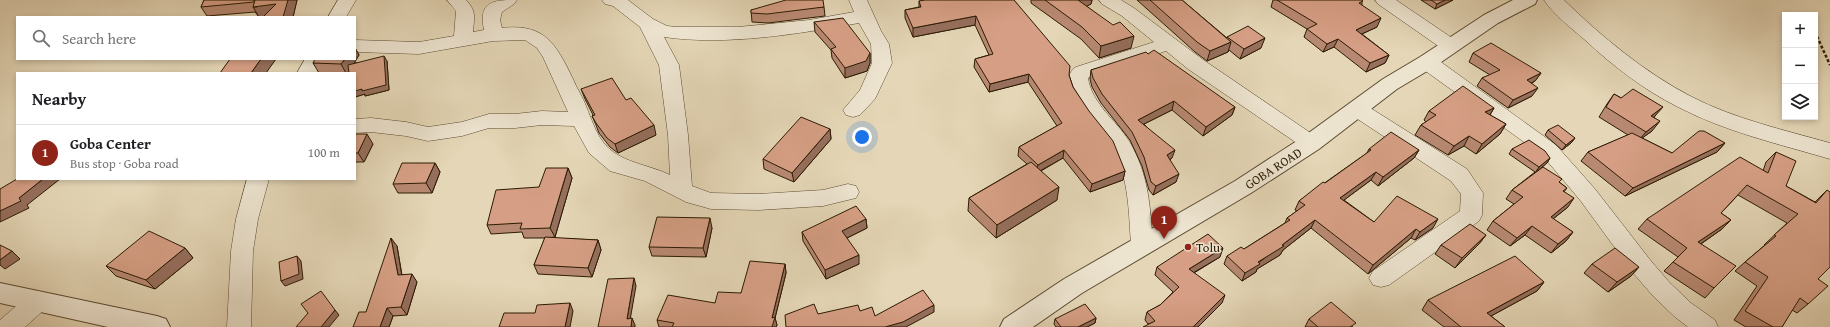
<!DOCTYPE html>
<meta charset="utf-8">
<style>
body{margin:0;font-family:"Gentium Book Plus",serif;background:#f6f6f6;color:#202124}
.controls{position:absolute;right:12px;top:12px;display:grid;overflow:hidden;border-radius:0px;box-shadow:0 2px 6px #0003}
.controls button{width:36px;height:36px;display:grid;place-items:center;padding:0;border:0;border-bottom:1px solid #e0e0e0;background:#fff;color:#202124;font:20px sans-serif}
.you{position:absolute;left:862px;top:137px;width:14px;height:14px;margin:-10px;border:3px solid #fff;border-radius:50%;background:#1a73e8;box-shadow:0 0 0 6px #1a73e833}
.badge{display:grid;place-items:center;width:26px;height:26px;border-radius:50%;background:#8f2418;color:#fff;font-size:13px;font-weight:700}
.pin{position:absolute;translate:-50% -33px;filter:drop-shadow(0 1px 2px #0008)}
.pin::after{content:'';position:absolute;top:21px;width:14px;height:12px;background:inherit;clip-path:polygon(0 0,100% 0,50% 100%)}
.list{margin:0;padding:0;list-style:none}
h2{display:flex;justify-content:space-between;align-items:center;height:52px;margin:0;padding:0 16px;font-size:17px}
h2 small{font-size:13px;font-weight:400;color:#757577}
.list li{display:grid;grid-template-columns:26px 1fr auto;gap:12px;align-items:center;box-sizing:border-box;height:56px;padding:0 16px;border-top:1px solid #e0e0e0}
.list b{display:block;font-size:15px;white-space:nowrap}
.list p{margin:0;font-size:13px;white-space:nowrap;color:#757577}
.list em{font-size:13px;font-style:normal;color:#757577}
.icon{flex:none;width:22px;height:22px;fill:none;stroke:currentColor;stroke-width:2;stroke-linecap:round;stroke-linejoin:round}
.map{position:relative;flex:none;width:1830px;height:327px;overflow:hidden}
.search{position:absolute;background:#fff;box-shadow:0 2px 6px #0003;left:16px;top:16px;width:340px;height:44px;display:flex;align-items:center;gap:10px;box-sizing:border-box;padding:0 14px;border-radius:0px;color:#757577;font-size:15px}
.panel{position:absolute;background:#fff;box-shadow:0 2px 6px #0003;left:16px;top:72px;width:340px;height:108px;border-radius:0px}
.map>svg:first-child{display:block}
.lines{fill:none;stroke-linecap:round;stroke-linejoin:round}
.minor-casing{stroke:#5a4a30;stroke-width:1}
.tertiary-casing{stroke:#5a4a30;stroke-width:2}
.path{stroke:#2c1b03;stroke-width:2.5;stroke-dasharray:3 2;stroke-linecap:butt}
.minor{fill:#ede4d0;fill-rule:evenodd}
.tertiary{fill:#ede4d0;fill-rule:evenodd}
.wall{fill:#b88972;stroke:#2c1b03}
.shaded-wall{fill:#966f5d;stroke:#2c1b03}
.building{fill:#d69f85;stroke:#2c1b03}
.poi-dot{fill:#8f2418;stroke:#ede4d0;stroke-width:1.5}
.labels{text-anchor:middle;stroke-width:3;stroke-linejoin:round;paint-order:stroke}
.street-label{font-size:13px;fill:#2c1b03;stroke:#ede4d0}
.poi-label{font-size:13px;fill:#2c1b03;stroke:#ede4d0;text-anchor:start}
</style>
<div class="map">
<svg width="1830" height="327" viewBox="0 0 1830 327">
<rect width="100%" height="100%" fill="#e4d6b6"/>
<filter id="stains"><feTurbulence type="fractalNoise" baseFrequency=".005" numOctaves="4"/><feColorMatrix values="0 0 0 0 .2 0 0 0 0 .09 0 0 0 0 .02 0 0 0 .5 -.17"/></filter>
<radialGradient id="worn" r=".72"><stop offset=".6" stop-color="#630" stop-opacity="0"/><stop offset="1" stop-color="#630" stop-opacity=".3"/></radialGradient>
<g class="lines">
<defs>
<path id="minor" d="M 338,0 L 356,0 L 346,17 L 328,17 Z
M 447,0 L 466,0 C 477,11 474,18 473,32 L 484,30 C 478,1 493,0 517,0 L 514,4 L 502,12 L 500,20 L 502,28 C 545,23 556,44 573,79 C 577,89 583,97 586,106 C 591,118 595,131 603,142 C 619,163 648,164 670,175 L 668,135 L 659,65 L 640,27 L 613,6 L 605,4 L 602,0 L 628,0 L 653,19 L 667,26 L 677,27 L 738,27 L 809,20 L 854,12 L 849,0 L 867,0 L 881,31 L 889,44 L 892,63 L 875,99 L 860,115 L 853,117 L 846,115 L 843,110 L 860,90 L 872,63 L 871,44 L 859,23 C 798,34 726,46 664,37 L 679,65 L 688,135 L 692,186 L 711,193 L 759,194 L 823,190 L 848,184 L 856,186 L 859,192 L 856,198 L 823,206 L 759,210 L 711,209 L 686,202 L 645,181 L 610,171 L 589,153 L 574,126 L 542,125 L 515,128 L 489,128 L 462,136 L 428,141 L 406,136 L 371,132 L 355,133 L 355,119 L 371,118 L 406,122 L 428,127 L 462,122 L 489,114 L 515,114 L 542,111 L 568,112 L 543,57 L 537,48 L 525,40 L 493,41 L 419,54 L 355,52 L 355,40 L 419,42 L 454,36 L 456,11 Z
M 1099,0 L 1121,0 L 1134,8 L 1202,59 L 1318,138 L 1321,143 L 1318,148 L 1311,151 L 1304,148 L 1188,69 L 1166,51 L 1090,77 L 1088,78 C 1092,104 1116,120 1129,141 C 1149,175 1150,206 1153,244 L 1150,250 L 1142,253 L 1134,250 L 1131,244 C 1129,218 1129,190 1120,165 C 1118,159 1115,152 1111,146 C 1100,131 1051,82 1076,67 L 1154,42 L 1122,16 L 1102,4 Z
M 1375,0 L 1396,0 L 1458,42 L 1460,46 L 1458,50 L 1451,52 L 1444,50 L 1378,4 Z
M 1544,0 L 1564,0 C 1602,37 1644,72 1692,97 C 1735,119 1784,130 1830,143 L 1830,159 C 1779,144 1726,132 1678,107 C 1644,90 1613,66 1585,40 C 1571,28 1554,15 1544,0 Z
M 1427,56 L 1434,57 L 1556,145 L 1595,189 L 1651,261 L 1670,283 L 1691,303 L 1715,320 L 1718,327 L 1688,327 L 1675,317 L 1654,297 L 1634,274 L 1580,200 L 1542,155 L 1420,67 L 1417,62 L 1420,57 Z
M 305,59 L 325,59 L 317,73 L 297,73 Z
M 1357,102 L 1364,104 L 1467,169 L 1483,193 L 1482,215 L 1479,221 L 1389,285 L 1381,287 L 1373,285 L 1369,278 L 1373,271 L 1460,211 L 1461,194 L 1451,181 L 1350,114 L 1347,109 L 1350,104 Z
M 247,179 L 269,179 L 258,219 L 253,251 L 251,327 L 227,327 L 231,251 L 236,219 Z
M 38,291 L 46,294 L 50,301 L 46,308 L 25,327 L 0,327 L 0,320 L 30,294 Z"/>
<path id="tertiary" d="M 1513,0 L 1537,0 L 1535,4 L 1498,23 L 1434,67 L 1397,89 L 1319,149 L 1251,193 L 1082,293 L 1033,327 L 1000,327 L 1004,319 L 1064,279 L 1235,181 L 1303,137 L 1383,79 L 1420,57 L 1484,15 Z
M 0,283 L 157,316 L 166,319 L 170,327 L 108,327 L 0,303 Z"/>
</defs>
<use href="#minor" class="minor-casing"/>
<use href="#tertiary" class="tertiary-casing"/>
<path class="path" d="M 1815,32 L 1830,65"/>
<use href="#minor" class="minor"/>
<use href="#tertiary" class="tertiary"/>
</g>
<path class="wall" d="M 204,0 L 297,0 L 293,17 L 259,17 L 255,12 L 207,16 L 201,7 Z
M 1014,0 L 1069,75 L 1073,87 L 1125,171 L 1123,180 L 1090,192 L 1063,158 L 1041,171 L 1057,200 L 996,238 L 968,211 L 969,198 L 1027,164 L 1018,156 L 1019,147 L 1057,126 L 1028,82 L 989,92 L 974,67 L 975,59 L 989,55 L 975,25 L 913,37 L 905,18 L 905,10 L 919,7 L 919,1 Z
M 1031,0 L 1092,0 L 1091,4 L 1087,6 L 1131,48 L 1099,58 L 1081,39 L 1031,3 Z
M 1137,0 L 1182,0 L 1227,38 L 1227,37 L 1261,48 L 1240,59 L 1229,50 L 1228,52 L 1207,61 L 1195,52 Z
M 1273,0 L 1362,0 L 1362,5 L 1377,27 L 1362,34 L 1389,55 L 1385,63 L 1366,72 L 1334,47 L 1323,52 L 1304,37 L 1307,29 L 1271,7 Z
M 1421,0 L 1453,0 L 1435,9 Z
M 824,7 L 825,16 L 768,23 L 752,22 L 751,10 Z
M 814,22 L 870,53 L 870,63 L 867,71 L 845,78 L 832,58 L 831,50 L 815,32 Z
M 355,48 L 359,55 L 354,63 L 387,61 L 389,90 L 365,96 L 365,94 L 355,97 L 355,73 L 349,71 L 348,73 L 319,73 L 313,63 L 355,59 Z
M 1473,53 L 1541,73 L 1535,81 L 1531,84 L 1532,96 L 1508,108 L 1477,86 L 1482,78 L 1490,75 L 1469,62 Z
M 1148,54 L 1235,107 L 1232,115 L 1203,136 L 1172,110 L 1144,124 L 1172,158 L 1170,160 L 1176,182 L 1153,195 L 1149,190 L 1142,166 L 1130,140 L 1101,103 L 1092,87 L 1090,79 L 1091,70 Z
M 581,89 L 626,100 L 656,135 L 618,153 L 610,147 L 599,133 L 596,125 L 592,116 L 593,115 L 585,99 Z
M 1614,94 L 1655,116 L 1654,118 L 1652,131 L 1642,138 L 1672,153 L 1725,143 L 1717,152 L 1625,196 L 1581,161 L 1588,152 L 1628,135 L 1599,117 L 1607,104 Z
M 1494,108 L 1490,115 L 1506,124 L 1500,134 L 1476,154 L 1464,146 L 1448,155 L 1415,135 L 1421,125 L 1426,122 L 1424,120 L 1429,111 Z
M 830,129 L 831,139 L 794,182 L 764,169 L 763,159 Z
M 1548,130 L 1575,138 L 1571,143 L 1562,150 L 1545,135 Z
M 355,134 L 373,144 L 364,162 L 355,162 Z
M 1369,149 L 1419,150 L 1414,158 L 1378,186 L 1371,180 L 1344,200 L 1374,222 L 1433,228 L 1415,240 L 1411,238 L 1368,274 L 1311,228 L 1283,250 L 1280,255 L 1257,269 L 1256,272 L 1242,281 L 1224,264 L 1227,256 L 1244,249 L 1285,223 L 1287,218 L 1297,211 L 1295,210 L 1299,201 L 1367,153 Z
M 1512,149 L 1550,158 L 1547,163 L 1537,171 L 1562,179 L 1559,182 L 1567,188 L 1564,192 L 1568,207 L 1553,219 L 1573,232 L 1566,241 L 1551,253 L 1525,235 L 1510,246 L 1487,230 L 1493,221 L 1514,204 L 1506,199 L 1512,190 L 1535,172 L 1509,154 Z
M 1776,152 L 1786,186 L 1815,202 L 1827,190 L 1818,279 L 1808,304 L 1797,313 L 1792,310 L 1782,327 L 1746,327 L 1734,320 L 1757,286 L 1735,271 L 1745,262 L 1765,245 L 1764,245 L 1787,223 L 1738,195 L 1721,213 L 1731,220 L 1722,229 L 1701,244 L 1714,288 L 1705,298 L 1664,271 L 1678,257 L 1638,229 L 1647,219 L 1763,171 L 1766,162 Z
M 435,163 L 440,172 L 432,193 L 398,193 L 393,184 Z
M 568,168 L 572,178 L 555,237 L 548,238 L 598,240 L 601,250 L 592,277 L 538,274 L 534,265 L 545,238 L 524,238 L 522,232 L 491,234 L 487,225 L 539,187 Z
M 866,219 L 867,228 L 847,238 L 859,264 L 826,279 L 803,241 L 802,232 Z
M 712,228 L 706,257 L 652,256 L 649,247 Z
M 1486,235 L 1479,244 L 1455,268 L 1435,254 L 1441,245 Z
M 397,246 L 402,275 L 417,282 L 407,315 L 393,316 L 389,327 L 353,327 L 366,312 Z
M 185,248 L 193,258 L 155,289 L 116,276 L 106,266 Z
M 1220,257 L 1194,273 L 1222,303 L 1148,324 L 1145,320 L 1147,312 L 1160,305 L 1173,292 L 1155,275 L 1157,267 Z
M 785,264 L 786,273 L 775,318 L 777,325 L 776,327 L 659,327 L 657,320 L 715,303 L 741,293 Z
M 1592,264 L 1639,267 L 1631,276 L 1608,292 L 1584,273 Z
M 1544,282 L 1537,291 L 1491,316 L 1505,327 L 1444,327 L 1422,310 L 1428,300 Z
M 1096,318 L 1095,323 L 1087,327 L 1056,327 L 1054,324 L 1055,319 Z
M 1309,319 L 1353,327 L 1305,327 Z"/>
<path class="shaded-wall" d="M 254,0 L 297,0 L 293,17 L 259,17 L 253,7 L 257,7 Z
M 1078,0 L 1092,0 L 1091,4 L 1076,12 Z
M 1445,0 L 1453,0 L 1435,9 L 1437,4 Z
M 976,16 L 975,25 L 913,37 L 913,28 Z
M 1381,18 L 1377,27 L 1353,38 L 1356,30 Z
M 1134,36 L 1131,48 L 1099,58 L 1101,46 Z
M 1265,38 L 1261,48 L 1240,59 L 1244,49 Z
M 1338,39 L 1334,47 L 1323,52 L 1327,44 Z
M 1231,42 L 1228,52 L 1207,61 L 1210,51 Z
M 355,48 L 359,55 L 348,73 L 346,73 L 341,64 L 345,59 L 355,59 Z
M 870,53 L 870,63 L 867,71 L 845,78 L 845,68 Z
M 1389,55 L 1385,63 L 1366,72 L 1370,63 Z
M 384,56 L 387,61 L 389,90 L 365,96 L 365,94 L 355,97 L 355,91 Z
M 261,59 L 276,59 L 266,73 L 251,73 Z
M 1541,73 L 1535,81 L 1522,88 L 1527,80 Z
M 1029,74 L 1028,82 L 989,92 L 990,84 Z
M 1538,88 L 1532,96 L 1508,108 L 1513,100 Z
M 1174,101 L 1172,110 L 1136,128 L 1138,120 Z
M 1235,107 L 1232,115 L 1203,136 L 1206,127 Z
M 1663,107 L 1655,116 L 1643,126 L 1651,116 Z
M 1494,108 L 1488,118 L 1485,112 Z
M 1660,121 L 1652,131 L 1638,141 L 1646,132 Z
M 1506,124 L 1500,134 L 1476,154 L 1482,144 Z
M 654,125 L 656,135 L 618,153 L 615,144 Z
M 830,129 L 831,139 L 794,182 L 792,173 Z
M 367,134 L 373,144 L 364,162 L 358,153 Z
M 1469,136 L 1464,146 L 1448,155 L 1454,146 Z
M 1575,138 L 1571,143 L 1562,150 L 1566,145 Z
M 1725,143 L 1717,152 L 1625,196 L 1633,188 Z
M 1064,150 L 1063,158 L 1036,173 L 1038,165 Z
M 1175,150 L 1172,158 L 1164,164 L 1167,155 Z
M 1419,150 L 1414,158 L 1378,186 L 1383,177 Z
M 1550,158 L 1547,163 L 1535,173 L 1539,167 Z
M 435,163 L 440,172 L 432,193 L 426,183 Z
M 568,168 L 572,178 L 555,237 L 550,228 Z
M 1125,171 L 1123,180 L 1090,192 L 1092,184 Z
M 1376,172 L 1371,180 L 1336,206 L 1340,198 Z
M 1179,174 L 1176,182 L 1153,195 L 1156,186 Z
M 43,179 L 60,179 L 27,205 L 29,208 L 0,222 L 0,211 L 19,198 Z
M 1059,187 L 1057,200 L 996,238 L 997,225 Z
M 1574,198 L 1568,207 L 1544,226 L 1551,217 Z
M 710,218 L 712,228 L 706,257 L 703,248 Z
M 866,219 L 867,228 L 843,240 L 842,231 Z
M 1438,219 L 1433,228 L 1415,240 L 1420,232 Z
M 1315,220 L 1311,228 L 1283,250 L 1280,255 L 1257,269 L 1256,272 L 1242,281 L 1245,273 Z
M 1731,220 L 1722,229 L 1689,252 L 1698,242 Z
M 1532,226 L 1525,235 L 1510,246 L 1517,238 Z
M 1416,229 L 1411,238 L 1368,274 L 1373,265 Z
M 1573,232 L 1566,241 L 1551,253 L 1558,244 Z
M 1486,235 L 1479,244 L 1455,268 L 1462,258 Z
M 391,238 L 397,246 L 403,283 L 398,275 Z
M 598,240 L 601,250 L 592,277 L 588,268 Z
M 185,248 L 193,258 L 155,289 L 146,280 Z
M 1223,248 L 1220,257 L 1186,277 L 1189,269 Z
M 12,251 L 20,259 L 5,269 L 0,265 L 0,260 Z
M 859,255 L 859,264 L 826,279 L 825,270 Z
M 297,256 L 301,261 L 303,279 L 285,286 L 281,281 Z
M 785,264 L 786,273 L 775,318 L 777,325 L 776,327 L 772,327 L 772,318 Z
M 1639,267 L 1631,276 L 1608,292 L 1617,282 Z
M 412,274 L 417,282 L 407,315 L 401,307 Z
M 634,278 L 636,286 L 629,326 L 627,319 Z
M 1544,282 L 1537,291 L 1480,322 L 1487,313 Z
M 1225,295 L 1222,303 L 1198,327 L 1193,327 Z
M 570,303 L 573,311 L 570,327 L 565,327 Z
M 934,305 L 934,312 L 906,327 L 885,327 Z
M 387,308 L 393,316 L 389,327 L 380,327 Z
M 335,310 L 339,315 L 329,327 L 321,327 Z
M 632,318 L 635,325 L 635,327 L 631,327 Z
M 1096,318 L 1095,323 L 1087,327 L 1078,327 Z"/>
<path class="building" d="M 204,0 L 254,0 L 254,2 L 201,7 Z
M 255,0 L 288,0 L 283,17 L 263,17 L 276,4 L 253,7 Z
M 786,0 L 823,0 L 824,7 L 767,14 L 751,13 L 751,10 Z
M 925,0 L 1014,0 L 1070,66 L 1069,75 L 1073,87 L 1089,111 L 1113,141 L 1125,171 L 1092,184 L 1064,150 L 1038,165 L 1019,147 L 1062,123 L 1029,74 L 990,84 L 975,59 L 993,54 L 976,16 L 913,28 L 905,10 L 921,7 L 919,1 Z
M 1045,0 L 1078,0 L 1113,25 L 1120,22 L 1134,36 L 1101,46 L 1082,27 Z
M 1150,0 L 1182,0 L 1231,42 L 1210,51 L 1197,42 Z
M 1277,0 L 1362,0 L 1363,1 L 1359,3 L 1381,18 L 1356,30 L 1389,55 L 1370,63 L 1338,39 L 1327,44 L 1307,29 L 1317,24 Z
M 1431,0 L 1445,0 L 1437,4 Z
M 843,18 L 870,53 L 866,61 L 845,68 L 831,49 L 836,47 L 814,22 Z
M 1248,26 L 1265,38 L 1244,49 L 1227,37 Z
M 1491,43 L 1541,73 L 1527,80 L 1538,88 L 1513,100 L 1482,78 L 1500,70 L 1473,53 Z
M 1154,50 L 1235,107 L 1206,127 L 1174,101 L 1138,120 L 1175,150 L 1167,155 L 1179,174 L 1156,186 L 1151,182 L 1144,157 L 1132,132 L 1102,94 L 1093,78 L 1091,70 L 1146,52 L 1148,54 Z
M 384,56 L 386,85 L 362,91 L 362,89 L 355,91 L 355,73 L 349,73 L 348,65 Z
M 230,59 L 261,59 L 251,73 L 220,73 Z
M 315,59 L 345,59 L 341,64 L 313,63 Z
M 612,78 L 626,100 L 631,98 L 654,125 L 615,144 L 607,138 L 596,123 L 592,116 L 595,115 L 581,89 Z
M 1463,86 L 1494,108 L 1485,112 L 1506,124 L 1482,144 L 1469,136 L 1454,146 L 1421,125 L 1436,115 L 1429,111 Z
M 1633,89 L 1663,107 L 1651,116 L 1660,121 L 1646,132 L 1606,107 L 1614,94 L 1621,98 Z
M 801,117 L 830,129 L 792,173 L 763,159 Z
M 1558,125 L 1575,138 L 1566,145 L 1548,130 Z
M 1699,131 L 1704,131 L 1725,143 L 1633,188 L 1588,152 L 1632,133 L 1672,153 Z
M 1391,132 L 1419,150 L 1383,177 L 1376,172 L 1340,198 L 1374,222 L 1397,196 L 1438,219 L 1420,232 L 1416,229 L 1373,265 L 1315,220 L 1282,245 L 1284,246 L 1258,262 L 1260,264 L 1245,273 L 1227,256 L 1241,247 L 1244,249 L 1290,220 L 1287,218 L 1305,205 L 1299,201 L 1323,182 L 1325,183 L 1371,150 L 1369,149 Z
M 355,134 L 367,134 L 358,153 L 355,153 Z
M 1529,140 L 1545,151 L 1550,158 L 1539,167 L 1512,149 Z
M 1776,152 L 1796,161 L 1786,186 L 1816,203 L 1827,190 L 1830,192 L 1830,267 L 1818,279 L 1828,286 L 1808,304 L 1800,298 L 1782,327 L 1773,327 L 1745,311 L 1768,277 L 1745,262 L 1776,236 L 1774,235 L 1798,214 L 1747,185 L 1721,213 L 1731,220 L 1698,242 L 1736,266 L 1714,288 L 1673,262 L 1687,248 L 1647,219 L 1740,157 L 1768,173 Z
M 1031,162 L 1059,187 L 997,225 L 969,198 Z
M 402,163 L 435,163 L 426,183 L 393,184 Z
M 1543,167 L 1562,179 L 1559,182 L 1567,188 L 1563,191 L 1574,198 L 1551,217 L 1573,232 L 1558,244 L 1532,226 L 1517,238 L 1493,221 L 1523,197 L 1512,190 Z
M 546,168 L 568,168 L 550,228 L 520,229 L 522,223 L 487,225 L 496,190 L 539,187 Z
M 17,179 L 43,179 L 19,198 L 21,201 L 0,211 L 0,189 Z
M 856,206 L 866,219 L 842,231 L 859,255 L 825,270 L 802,232 Z
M 657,217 L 710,218 L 703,248 L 649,247 Z
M 1470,224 L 1486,235 L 1462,258 L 1441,245 Z
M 149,231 L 185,248 L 146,280 L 106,266 Z
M 1208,234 L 1223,248 L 1189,269 L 1225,295 L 1193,327 L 1143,327 L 1155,321 L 1147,312 L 1160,305 L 1179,287 L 1157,267 Z
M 545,237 L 598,240 L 588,268 L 534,265 Z
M 391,238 L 398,275 L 412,274 L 401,307 L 387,308 L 380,327 L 353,327 L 359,312 L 366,312 Z
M 0,245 L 12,251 L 0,260 Z
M 1615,248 L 1639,267 L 1617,282 L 1592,264 Z
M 297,256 L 299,274 L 281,281 L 279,262 Z
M 1515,256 L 1544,282 L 1487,313 L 1505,327 L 1461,327 L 1428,300 Z
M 750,261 L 785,264 L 772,318 L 775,317 L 772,327 L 672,327 L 674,323 L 657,320 L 668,295 L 715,303 L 718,292 L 741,293 Z
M 634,278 L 627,319 L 632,318 L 631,327 L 598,327 L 608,279 Z
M 923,290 L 934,305 L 903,322 L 885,327 L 786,327 L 785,315 L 814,304 L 818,314 L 858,305 L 860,311 L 872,307 L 875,316 Z
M 321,291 L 335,310 L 321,327 L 296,327 L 308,313 L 301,304 Z
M 1331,302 L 1356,323 L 1350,327 L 1318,327 L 1309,319 Z
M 570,303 L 565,327 L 499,327 L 504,313 L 535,313 L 537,305 Z
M 1085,304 L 1096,318 L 1078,327 L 1061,327 L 1055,319 Z"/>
<circle class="poi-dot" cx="1188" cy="247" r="4"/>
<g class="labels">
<g class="street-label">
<text transform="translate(1273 168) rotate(-33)" y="5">GOBA ROAD</text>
</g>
<g class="poi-label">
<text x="1196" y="252">Tolu</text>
</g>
</g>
<rect width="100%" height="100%" filter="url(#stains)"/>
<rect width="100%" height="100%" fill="url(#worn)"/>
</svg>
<div class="controls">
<button>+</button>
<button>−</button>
<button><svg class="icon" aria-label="layers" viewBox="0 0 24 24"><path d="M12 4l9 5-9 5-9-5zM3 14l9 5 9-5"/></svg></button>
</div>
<div class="you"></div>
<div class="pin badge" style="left:1164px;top:239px">1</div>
<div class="search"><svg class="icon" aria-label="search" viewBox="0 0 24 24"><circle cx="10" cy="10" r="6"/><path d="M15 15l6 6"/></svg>Search here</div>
<section class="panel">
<h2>Nearby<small></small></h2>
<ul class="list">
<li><span class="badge">1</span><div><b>Goba Center</b><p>Bus stop · Goba road</p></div><em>100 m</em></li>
</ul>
</section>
</div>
